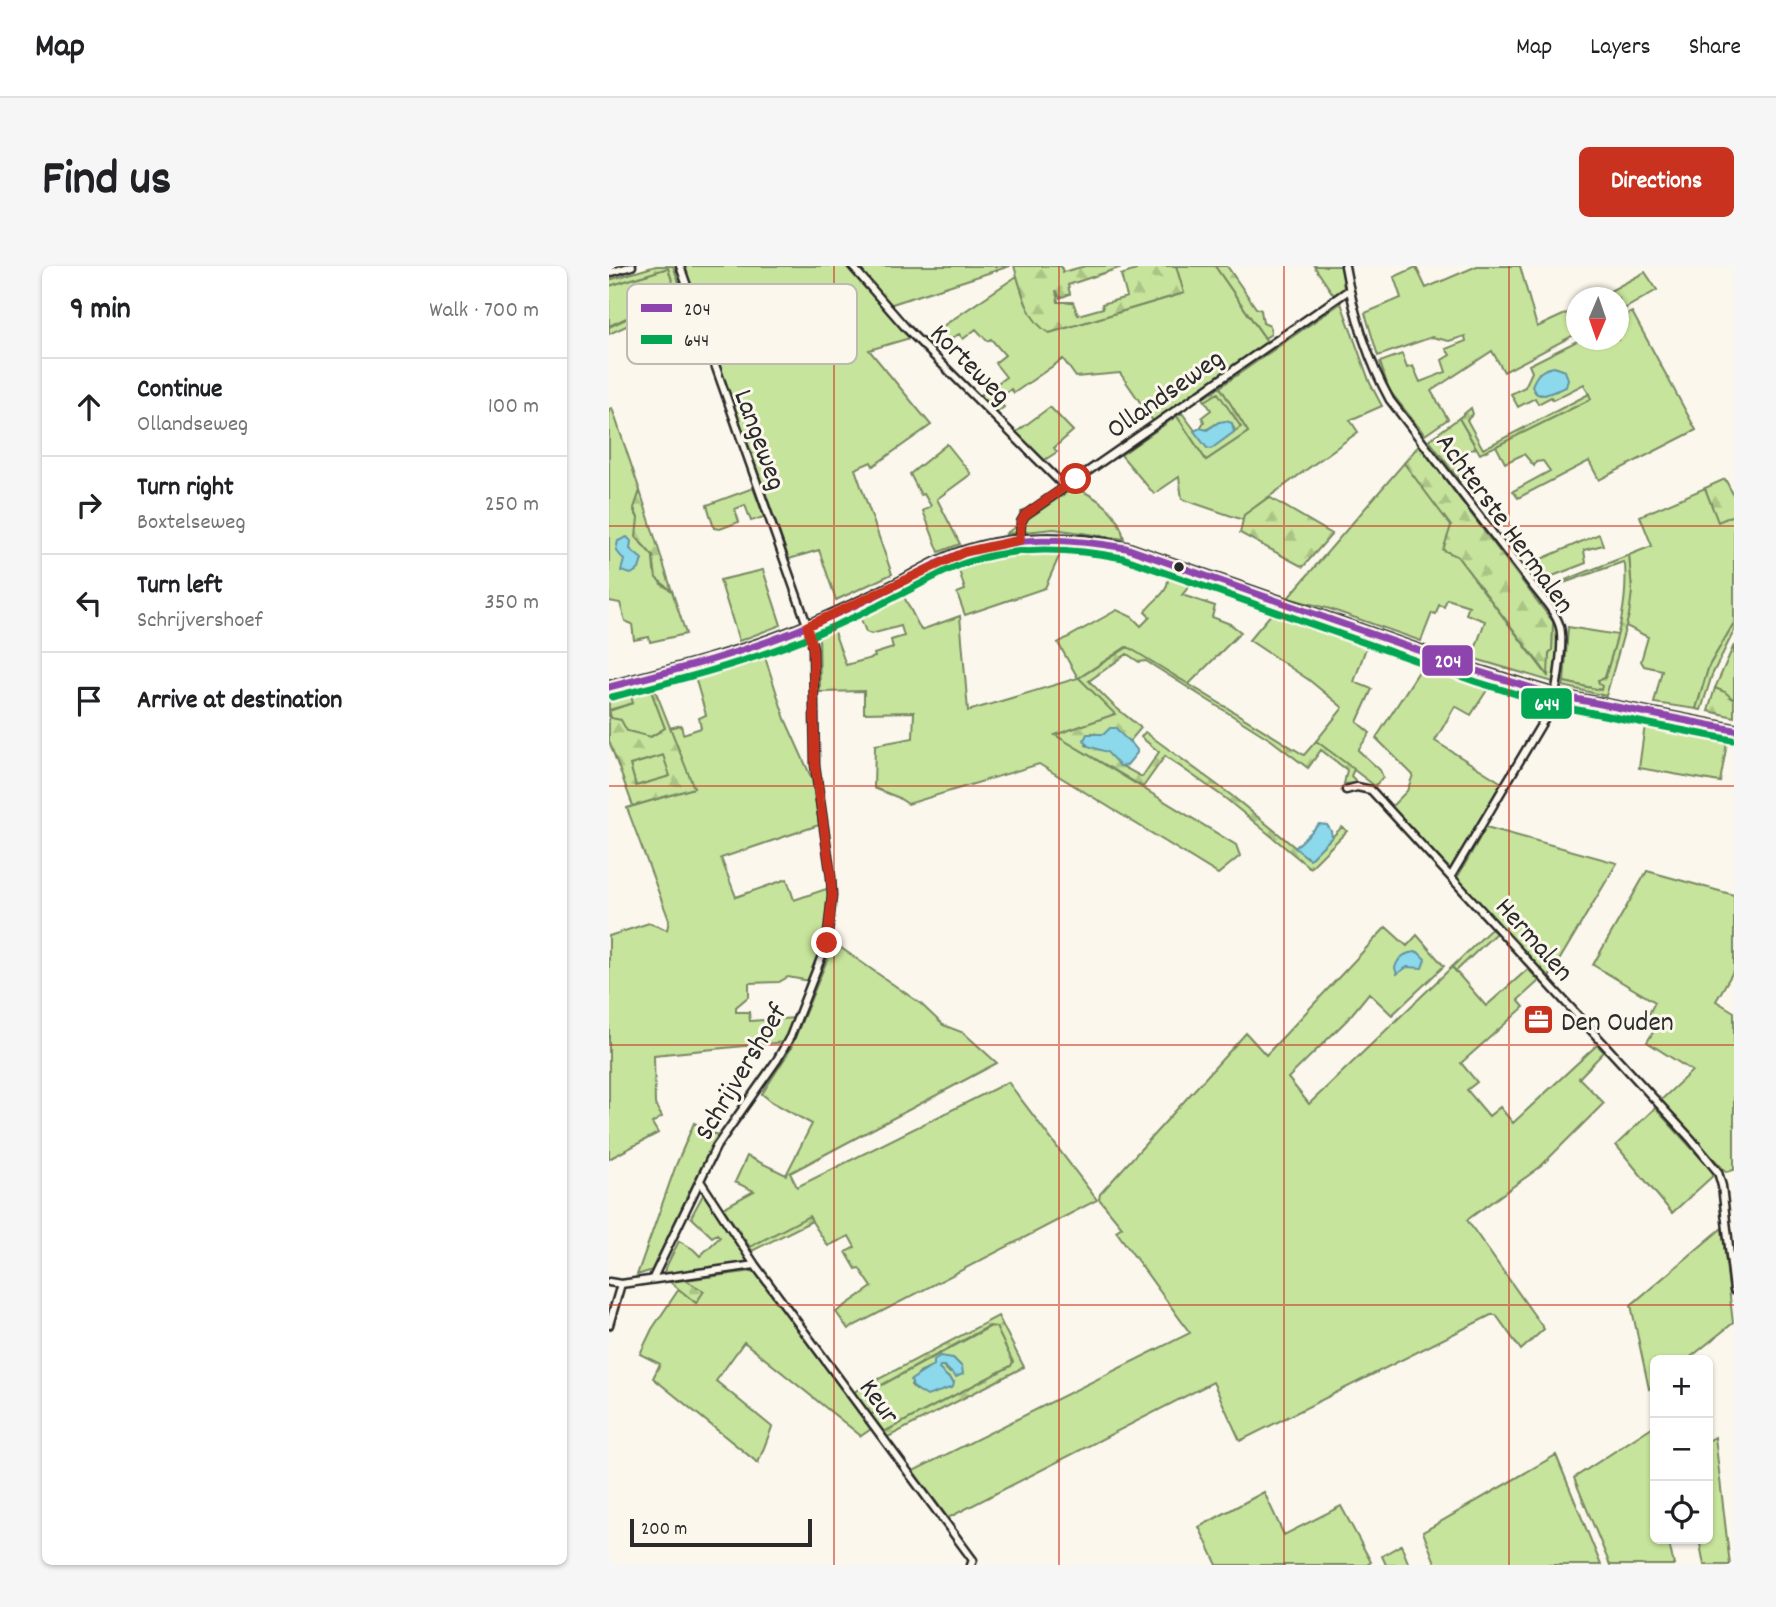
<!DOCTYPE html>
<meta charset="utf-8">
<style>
body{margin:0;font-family:Dekko,sans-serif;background:#f6f6f6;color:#202124}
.controls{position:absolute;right:21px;bottom:21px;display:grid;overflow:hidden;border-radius:10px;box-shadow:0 2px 5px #0004}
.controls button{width:63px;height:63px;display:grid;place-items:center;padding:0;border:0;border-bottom:2px solid #e0e0e0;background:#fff;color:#202124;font:35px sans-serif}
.compass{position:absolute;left:957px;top:21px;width:63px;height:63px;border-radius:50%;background:#fff;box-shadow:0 2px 5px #0004;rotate:182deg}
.scale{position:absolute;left:21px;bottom:18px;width:182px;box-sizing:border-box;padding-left:7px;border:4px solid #2b2b2b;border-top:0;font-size:19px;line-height:24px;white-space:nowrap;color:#2b2b2b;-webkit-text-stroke:5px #fbf7ec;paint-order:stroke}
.stop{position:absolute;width:21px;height:21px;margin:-16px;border:5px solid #c8321e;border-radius:50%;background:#fff}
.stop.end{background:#c8321e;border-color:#fff;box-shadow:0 2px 7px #0008}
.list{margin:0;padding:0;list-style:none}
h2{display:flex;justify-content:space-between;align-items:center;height:91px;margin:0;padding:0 28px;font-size:30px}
h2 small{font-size:23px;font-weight:400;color:#757577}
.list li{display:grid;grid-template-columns:46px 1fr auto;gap:21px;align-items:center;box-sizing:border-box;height:98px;padding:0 28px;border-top:2px solid #e0e0e0}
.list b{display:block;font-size:26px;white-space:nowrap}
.list p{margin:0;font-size:23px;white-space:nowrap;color:#757577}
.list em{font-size:23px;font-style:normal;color:#757577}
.icon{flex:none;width:38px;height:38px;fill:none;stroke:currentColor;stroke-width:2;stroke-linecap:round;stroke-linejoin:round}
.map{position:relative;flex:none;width:1125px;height:1299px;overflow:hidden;border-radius:10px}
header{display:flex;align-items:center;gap:42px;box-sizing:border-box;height:98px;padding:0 35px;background:#fff;border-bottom:2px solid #e0e0e0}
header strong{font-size:33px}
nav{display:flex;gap:38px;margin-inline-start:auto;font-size:24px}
.intro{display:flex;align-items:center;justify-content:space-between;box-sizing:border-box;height:168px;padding:0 42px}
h1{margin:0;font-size:49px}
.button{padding:18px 32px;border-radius:10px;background:#c8321e;color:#fff;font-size:24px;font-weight:700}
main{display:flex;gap:42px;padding:0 42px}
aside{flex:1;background:#fff;border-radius:10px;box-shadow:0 2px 5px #0004}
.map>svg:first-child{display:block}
.grass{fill:#c6e49b;stroke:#788863;stroke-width:2;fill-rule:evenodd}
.forest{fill:url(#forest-firs);stroke:#788863;stroke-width:2;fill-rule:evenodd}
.water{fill:#8cd9ec;stroke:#65939f;stroke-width:2}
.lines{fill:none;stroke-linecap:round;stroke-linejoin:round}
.minor-casing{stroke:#2b2b2b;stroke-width:11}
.secondary-casing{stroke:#2b2b2b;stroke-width:15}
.minor{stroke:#fbf7ec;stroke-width:6}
.secondary{stroke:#fbf7ec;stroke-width:10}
.bus-1-casing{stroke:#fbf7ec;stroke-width:12}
.bus-2-casing{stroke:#fbf7ec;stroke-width:12}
.bus-1{stroke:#8e44ad;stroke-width:7}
.bus-2{stroke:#00a651;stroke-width:7}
.route{stroke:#c8321e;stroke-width:9}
.grid{fill:none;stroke:#c8321e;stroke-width:2;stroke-opacity:0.55}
.bus-dot{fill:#2b2b2b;stroke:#fbf7ec;stroke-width:2.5}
.labels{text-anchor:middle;stroke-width:6;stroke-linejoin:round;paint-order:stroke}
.street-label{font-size:28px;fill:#2b2b2b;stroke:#fbf7ec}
.poi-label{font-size:28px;fill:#2b2b2b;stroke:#fbf7ec;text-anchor:start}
.key{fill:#fbf7ec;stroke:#bdbab2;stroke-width:2}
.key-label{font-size:19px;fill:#2b2b2b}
.line-badge{stroke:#fbf7ec;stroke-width:2.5}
.badge-label{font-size:19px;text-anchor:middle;font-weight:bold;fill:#fff}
</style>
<header>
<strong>Map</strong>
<nav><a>Map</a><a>Layers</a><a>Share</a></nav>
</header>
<div class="intro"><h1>Find us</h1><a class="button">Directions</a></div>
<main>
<aside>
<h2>9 min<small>Walk · 700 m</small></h2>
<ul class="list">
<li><svg class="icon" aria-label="ahead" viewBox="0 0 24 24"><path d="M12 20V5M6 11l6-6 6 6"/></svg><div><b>Continue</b><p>Ollandseweg</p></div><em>100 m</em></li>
<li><svg class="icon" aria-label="right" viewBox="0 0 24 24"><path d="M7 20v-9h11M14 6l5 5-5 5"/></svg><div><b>Turn right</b><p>Boxtelseweg</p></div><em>250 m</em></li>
<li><svg class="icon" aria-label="left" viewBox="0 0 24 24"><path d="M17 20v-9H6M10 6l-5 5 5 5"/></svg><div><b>Turn left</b><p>Schrijvershoef</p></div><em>350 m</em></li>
<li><svg class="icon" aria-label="arrive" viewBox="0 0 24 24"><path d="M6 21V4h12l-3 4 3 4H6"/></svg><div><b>Arrive at destination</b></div></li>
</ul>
</aside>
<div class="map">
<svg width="1125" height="1299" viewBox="0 0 1125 1299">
<defs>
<pattern id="forest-firs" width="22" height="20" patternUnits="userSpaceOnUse" patternTransform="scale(1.75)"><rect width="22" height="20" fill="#c6e49b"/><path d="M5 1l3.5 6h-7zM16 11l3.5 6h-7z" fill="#aac486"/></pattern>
</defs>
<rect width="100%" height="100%" fill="#fbf7ec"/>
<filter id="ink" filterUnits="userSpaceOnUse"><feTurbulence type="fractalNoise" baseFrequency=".0143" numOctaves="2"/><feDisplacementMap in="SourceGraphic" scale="14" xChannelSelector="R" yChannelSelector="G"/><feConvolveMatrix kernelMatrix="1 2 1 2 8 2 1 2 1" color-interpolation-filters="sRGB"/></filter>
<g filter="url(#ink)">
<path class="grass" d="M 75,0 L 237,0 L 301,72 L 260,84 L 322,159 L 264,200 L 262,196 L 246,203 L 283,308 L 227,334 L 210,284 L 180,293 Z
M 246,0 L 401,0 L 280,39 Z
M 567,0 L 606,0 L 659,77 L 544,155 L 511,107 L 467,111 L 454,93 L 405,127 L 402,123 L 389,134 L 395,141 L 386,148 L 369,131 L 397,111 L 386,97 L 396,89 L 382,73 L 378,75 L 367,63 L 354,73 L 350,68 L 322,85 L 312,75 L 408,10 L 417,38 L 440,67 L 575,27 Z
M 705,0 L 733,0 L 735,25 L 726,31 Z
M 868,0 L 911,0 L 928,61 L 967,43 L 967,68 L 895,106 L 883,85 L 822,125 L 839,153 L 816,169 L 780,124 L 771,96 L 793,88 L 798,102 L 804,100 L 811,116 L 837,106 L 833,94 L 841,89 L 837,83 L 857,75 L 856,70 L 840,75 L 823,71 L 769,90 L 756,47 L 792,32 L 785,11 L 807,1 L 817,22 Z
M 59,2 L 68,29 L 0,60 L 0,20 Z
M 1036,6 L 1048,24 L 1010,46 L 1010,32 L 990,31 Z
M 732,37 L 761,117 L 773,140 L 741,154 L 749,166 L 635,249 L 634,254 L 573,233 L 570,211 L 545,228 L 512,189 L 568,150 L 597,194 L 639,166 L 611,121 Z
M 1023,46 L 1087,164 L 990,214 L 980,195 L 909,232 L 904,225 L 941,205 L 934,195 L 927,196 L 925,200 L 915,188 L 896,197 L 887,180 L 982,133 L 975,118 L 944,134 L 942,131 L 929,138 L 926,132 L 909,141 L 902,128 L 916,121 L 923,106 L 920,99 L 970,74 L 1010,74 L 1010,53 ZM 948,102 L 956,105 L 948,125 L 931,129 L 926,126 L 923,120 L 930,107 Z
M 609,126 L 633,162 L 624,168 L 625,162 L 610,156 L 595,165 L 591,162 L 595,156 L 593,151 L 602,144 L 596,135 Z
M 441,141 L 464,165 L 445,182 L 448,186 L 434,195 L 406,167 Z
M 3,142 L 31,225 L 25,245 L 29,252 L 32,277 L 44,290 L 45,304 L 52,318 L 63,325 L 77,368 L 41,376 L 40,371 L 25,374 L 23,358 L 16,355 L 11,337 L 0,335 L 0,143 Z
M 850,152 L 867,182 L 855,187 L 864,209 L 851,215 L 820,174 Z
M 338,178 L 362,208 L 328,233 L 351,278 L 330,286 L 314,245 L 322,240 L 315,228 L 312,229 L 301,208 Z
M 795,197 L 843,260 L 835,284 L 848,290 L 938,409 L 940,387 L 943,384 L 944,356 C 956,370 946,399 944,416 L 863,392 L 876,355 L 857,348 L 860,340 L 838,333 L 835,341 L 830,339 L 827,348 L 823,347 L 812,375 L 721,343 L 679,332 Z
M 466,221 C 490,233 510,245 515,273 L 445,263 L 396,268 Z
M 144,222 L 155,251 L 142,255 L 136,239 L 126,243 L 130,256 L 111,263 L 105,262 L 98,239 Z
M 1096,222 L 1109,255 L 1125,249 L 1125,357 L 1100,400 L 1087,443 L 1045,437 L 1053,404 L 1035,400 L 1032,395 L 1039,371 L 1017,360 L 1023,325 L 1020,289 L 1043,280 L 1031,250 Z
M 990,268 L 994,279 L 975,284 L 977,297 L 928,316 L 916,300 Z
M 430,284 L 453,284 L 436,322 L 356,349 L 348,327 L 356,324 L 349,301 L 385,290 Z
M 154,304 L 172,359 L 130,375 L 111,314 Z
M 559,309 L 583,317 L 573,329 L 606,340 L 603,351 L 621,358 L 632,366 L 579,419 L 517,381 L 470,412 L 507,448 L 447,469 L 627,579 L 631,590 L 609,608 L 430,498 L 299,538 L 288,531 L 265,522 L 266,479 L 304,472 L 305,446 L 255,447 L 255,425 L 211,426 L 210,366 L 223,360 L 237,399 L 266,391 L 265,388 L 284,382 L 282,374 L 295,370 L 292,360 L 262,368 L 257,366 L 250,348 L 293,327 L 312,364 L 351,350 L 359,445 L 469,412 L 449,377 L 508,344 L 523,351 L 532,360 L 541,351 L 536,346 C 546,331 560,329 559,309 Z
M 664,346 L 758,379 L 745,416 L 763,423 L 748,456 L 761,467 L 749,484 L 771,504 L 774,511 L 766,520 L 707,475 L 733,443 L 733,441 L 700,414 L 640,374 Z
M 959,361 L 1009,369 L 992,424 L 955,416 Z
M 1125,379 L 1125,434 L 1106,422 Z
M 155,388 L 176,453 L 203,513 L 210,559 L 112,592 L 127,631 L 178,613 L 185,634 L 220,622 C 222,654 213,685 201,715 L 179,711 L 170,716 L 140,717 L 140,730 L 127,741 L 127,746 L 140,746 L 141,755 L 186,752 L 176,776 L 45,789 L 46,838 L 53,851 L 43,857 L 49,867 L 0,893 L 0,670 L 40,657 L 58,664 L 60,654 L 18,542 L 84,522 L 61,462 L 72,459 L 74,468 L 92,462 L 90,452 L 97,449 L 86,411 Z
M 814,399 L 880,421 L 862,449 L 846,440 L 826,475 L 893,517 L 841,603 L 782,541 L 798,525 L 804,509 L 767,472 Z
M 41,422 L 56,462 L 41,471 L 18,465 L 2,452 L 0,445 L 23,437 L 21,427 Z
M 1036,459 L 1118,477 L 1111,516 L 1030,502 Z
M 55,489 L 62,510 L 27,520 L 21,499 Z
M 877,561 L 1008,597 L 939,713 L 848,612 Z
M 1038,605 L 1125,629 L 1125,704 L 1107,735 L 1125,746 L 1125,904 L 1117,906 L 1051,835 L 1083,805 L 1038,776 L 1051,755 L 1040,748 L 1046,736 L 984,699 Z
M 777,661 L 798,680 L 808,669 L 835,700 L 783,749 L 760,727 L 738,754 L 679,812 L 700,838 L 843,701 L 877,740 L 919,703 L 930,715 L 909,734 L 915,741 L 852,797 L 868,816 L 858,824 L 880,850 L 891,841 L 904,857 L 988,779 L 995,786 L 970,812 L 995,837 L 931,901 L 858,954 L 935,1063 L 912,1084 L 887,1049 L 882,1049 L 631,1175 L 604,1116 L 339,1252 L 304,1205 L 581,1067 L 507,965 L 513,961 L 490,933 L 491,928 L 637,767 L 657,789 Z
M 225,677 L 312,738 L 334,759 L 355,767 L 388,797 L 181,907 L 188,921 L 399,816 L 488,934 L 239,1063 L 227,1046 L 263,1021 L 250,1002 L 247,1003 L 237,986 L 246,981 L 240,970 L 219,980 L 200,951 L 141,981 L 114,942 L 145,925 L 126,916 L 138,890 L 177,909 L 203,858 L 163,836 L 153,828 L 181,784 Z
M 1046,842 L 1106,908 L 1063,947 L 1007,879 Z
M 85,857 L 110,870 L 92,902 L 44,1004 L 28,1009 L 67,899 Z
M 95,927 L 140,993 L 141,998 L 55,1010 L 56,1003 L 70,975 L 84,983 L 91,990 L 111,971 L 108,968 L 103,971 L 82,951 Z
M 1113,962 L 1124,1057 L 1078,1094 L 1046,1094 L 1046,1118 L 1040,1123 L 1022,1039 Z
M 145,1005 L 262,1163 L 252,1170 L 135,1076 L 107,1115 L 163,1161 L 149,1197 L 44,1112 L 51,1098 L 31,1088 L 43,1063 L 70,1023 L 87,1037 L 94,1025 L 76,1014 Z
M 384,1059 L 387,1060 L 404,1096 L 402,1100 L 275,1166 L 262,1149 L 267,1145 L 256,1128 ZM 344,1092 L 353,1101 L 341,1107 L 333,1099 L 329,1103 L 345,1116 L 342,1122 L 307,1124 L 302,1119 C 309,1102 328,1098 344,1092 Z
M 1046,1159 L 1046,1205 L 1042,1207 L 1046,1224 L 1046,1273 L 1059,1273 L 1065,1299 L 1001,1299 L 965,1212 Z
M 1106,1171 L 1121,1299 L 1095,1299 L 1090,1273 L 1099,1273 L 1099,1175 Z
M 947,1189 L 992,1299 L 827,1299 L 814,1266 Z
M 655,1226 L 675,1269 L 732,1240 L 762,1296 L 758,1299 L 608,1299 L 590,1261 Z
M 792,1279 L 800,1299 L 777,1299 L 773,1290 Z"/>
<path class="forest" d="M 47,0 L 64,0 L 76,33 L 0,68 L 0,61 L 68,29 L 59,2 L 0,20 L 0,14 Z
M 405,0 L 452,0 L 454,6 L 476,0 L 516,0 L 459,19 L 461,28 L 451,32 L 447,24 L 449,36 L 464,36 L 469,49 L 494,42 L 493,38 L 518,31 L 512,9 L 527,4 L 527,0 L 567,0 L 575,27 L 440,67 C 418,55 412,22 405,0 Z
M 606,0 L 618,0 L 647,42 L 652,44 L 654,57 L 661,60 L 662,68 L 656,72 Z
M 611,121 L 639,166 L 597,194 L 568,150 L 573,147 L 599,182 L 632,161 L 609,127 L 596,135 L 594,132 Z
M 980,128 L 982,133 L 871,188 L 850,152 L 862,142 L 864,148 L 858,154 L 874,183 Z
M 810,179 L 944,356 L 943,384 L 940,387 L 939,409 L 848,290 L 834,284 L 842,260 L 795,197 Z
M 1116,213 L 1125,230 L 1125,249 L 1109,256 L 1096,222 Z
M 31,225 L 62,322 L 63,325 L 47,312 L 44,290 L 27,271 L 29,252 L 25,242 Z
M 660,231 L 723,268 L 694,301 L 631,267 L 635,249 Z
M 1020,289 L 1023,325 L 1020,349 L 997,430 L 954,420 L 955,416 L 992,424 L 993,420 L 990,418 L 989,414 L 996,412 C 1008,372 1019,341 1016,298 L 1014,296 L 935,324 L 936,322 Z
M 1125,357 L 1125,365 L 1103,409 L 1092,444 L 1087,443 L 1100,400 Z
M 519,381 L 695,489 L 707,475 L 745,503 L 742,510 L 749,517 L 735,518 L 738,504 L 712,484 L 699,502 L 662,474 L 537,395 L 530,396 L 518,388 L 480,415 L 505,440 L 532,462 L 521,475 L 483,467 L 477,479 L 498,485 L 511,499 L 533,511 L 550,486 L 532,471 L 536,466 L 622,529 L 699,592 L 702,592 L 733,561 L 738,565 L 701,602 L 616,532 L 556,490 L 534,521 L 446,469 L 506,448 L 470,412 Z
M 45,421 L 85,522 L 24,540 L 0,475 L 0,433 L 21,427 L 24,437 L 0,444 L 2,452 L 12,454 L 18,465 L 42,471 L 56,462 L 41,422 ZM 54,489 L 61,510 L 27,520 L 21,499 Z
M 1106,422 L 1116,426 L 1125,434 L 1125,451 L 1099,445 Z
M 882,663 L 887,667 L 847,705 L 843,701 Z
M 200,950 L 203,955 L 143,985 L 141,981 Z
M 76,1014 L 95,1025 L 87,1037 L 61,1016 Z
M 389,1050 L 415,1101 L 279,1171 L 275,1166 L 402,1100 L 404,1096 L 387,1061 L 380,1060 L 256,1128 L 267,1145 L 262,1149 L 245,1126 Z"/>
<path class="water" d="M 945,101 L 956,105 L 959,113 L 957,121 L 936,129 L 928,128 L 923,120 C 927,109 932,103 945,101 Z
M 617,155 L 623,157 L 625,166 L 602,183 L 598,182 L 585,165 L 591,162 L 598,164 L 610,156 Z
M 18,271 L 22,275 L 21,283 L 33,293 L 30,303 L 22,308 L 12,305 L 15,294 L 7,284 L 9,275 Z
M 501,462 L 507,462 C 514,472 523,476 528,484 L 528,487 L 518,499 L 511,500 L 498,486 L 479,480 L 475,474 L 478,468 L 495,468 Z
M 710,558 L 718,559 L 722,565 L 723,571 L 701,593 L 699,592 L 686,582 Z
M 809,686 L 816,693 L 813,702 L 798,701 L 788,708 L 786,702 C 789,691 797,686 809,686 Z
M 331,1090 L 344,1092 L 353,1101 L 354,1108 L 347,1111 L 335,1100 L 331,1100 L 330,1103 L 345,1117 L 344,1121 L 318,1130 L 304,1121 L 302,1114 L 325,1099 L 325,1094 Z"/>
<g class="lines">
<defs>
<path id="minor" d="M 243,0 L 297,62 L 456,221
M 736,0 C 744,45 759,94 781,134 L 924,320 C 933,332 947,346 951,361 C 955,376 948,427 942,442 L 842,610
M 0,7 L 23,0
M 411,274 L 412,256 L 416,249 L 740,24
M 737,524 L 748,521 L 762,524 L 1082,873 L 1109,906 L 1113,920 L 1125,1024
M 91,915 L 146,999 L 364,1294 L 362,1299
M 44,1012 L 107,881 L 168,794 L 181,771 L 218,677 L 223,630 L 222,611 L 206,499 L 204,383 L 201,367 L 71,0
M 0,1016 L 12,1018 L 146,999
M 0,1059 L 12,1018"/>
<path id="secondary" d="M 0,421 C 67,404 135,387 199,360 C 230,347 261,332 291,317 C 313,305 335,292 359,285 C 411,269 464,271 517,282 L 871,406 L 946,429 L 1125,464"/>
</defs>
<use href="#minor" class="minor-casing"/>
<use href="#secondary" class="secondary-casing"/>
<use href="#minor" class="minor"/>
<use href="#secondary" class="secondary"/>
<defs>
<path id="bus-1" d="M 0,421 C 67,404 135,387 199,360 C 230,347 261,333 291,317 C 310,307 328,296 348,289 C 403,269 461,272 517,282 L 871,406 L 946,429 L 1125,464"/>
<path id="bus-2" d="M 3,431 C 70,414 137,397 202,370 C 233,357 264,343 294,327 C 314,317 334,305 356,297 C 408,279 462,282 514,292 L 868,416 L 943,439 L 1123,474"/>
</defs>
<use href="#bus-1" class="bus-1-casing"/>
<use href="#bus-2" class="bus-2-casing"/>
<use href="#bus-1" class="bus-1"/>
<use href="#bus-2" class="bus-2"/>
</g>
</g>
<g class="lines" filter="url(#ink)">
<path class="route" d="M 218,677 L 223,630 L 222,611 L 206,499 L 204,383 L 198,360 L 356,286 L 411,274 L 412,256 L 416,249 L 467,213"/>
</g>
<path class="grid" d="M 225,0 L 225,1299M 450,0 L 450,1299M 675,0 L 675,1299M 900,0 L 900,1299M 0,260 L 1125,260M 0,520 L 1125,520M 0,779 L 1125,779M 0,1039 L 1125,1039"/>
<defs>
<symbol id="office-square" viewBox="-11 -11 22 22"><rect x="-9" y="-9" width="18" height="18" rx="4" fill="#c8321e" stroke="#fbf7ec"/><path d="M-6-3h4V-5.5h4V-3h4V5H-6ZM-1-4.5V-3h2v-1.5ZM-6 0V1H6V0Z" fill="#fff"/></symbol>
</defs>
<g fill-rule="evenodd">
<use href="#office-square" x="912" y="736" width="35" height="35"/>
</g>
<circle class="bus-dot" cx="570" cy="301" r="6"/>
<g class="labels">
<g class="street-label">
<text transform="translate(363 97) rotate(45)" y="10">Korteweg</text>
<text transform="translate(555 126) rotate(-35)" y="10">Ollandseweg</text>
<text transform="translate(153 173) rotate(70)" y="10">Langeweg</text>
<text transform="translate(898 256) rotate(54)" y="10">Achterste Hermalen</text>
<text transform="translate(927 672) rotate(48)" y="10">Hermalen</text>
<text transform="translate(130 805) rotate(-59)" y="10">Schrijvershoef</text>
<text transform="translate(272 1134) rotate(54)" y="10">Keur</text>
</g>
<g class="poi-label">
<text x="952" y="764">Den Ouden</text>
</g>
</g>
<rect x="18" y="18" width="230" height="80" rx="10" class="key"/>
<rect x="32" y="38" width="31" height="8" fill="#8e44ad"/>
<rect x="32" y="69" width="31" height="9" fill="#00a651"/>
<g class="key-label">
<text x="75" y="49">204</text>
<text x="75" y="80">644</text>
</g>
<g class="line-badge">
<rect x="812" y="378" width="53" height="33" rx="7" fill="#8e44ad"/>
<rect x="911" y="421" width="53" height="33" rx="7" fill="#00a651"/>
</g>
<g class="badge-label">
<text x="839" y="401">204</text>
<text x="938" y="444">644</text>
</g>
</svg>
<div class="controls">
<button>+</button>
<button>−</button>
<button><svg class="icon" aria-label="locate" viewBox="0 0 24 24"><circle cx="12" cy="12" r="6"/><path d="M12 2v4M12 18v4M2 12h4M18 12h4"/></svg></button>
</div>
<svg class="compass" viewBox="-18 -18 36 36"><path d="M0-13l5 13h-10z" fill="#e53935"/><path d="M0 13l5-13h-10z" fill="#757577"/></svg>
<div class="scale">200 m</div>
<div class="stop" style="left:467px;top:213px"></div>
<div class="stop end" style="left:218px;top:677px"></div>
</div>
</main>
